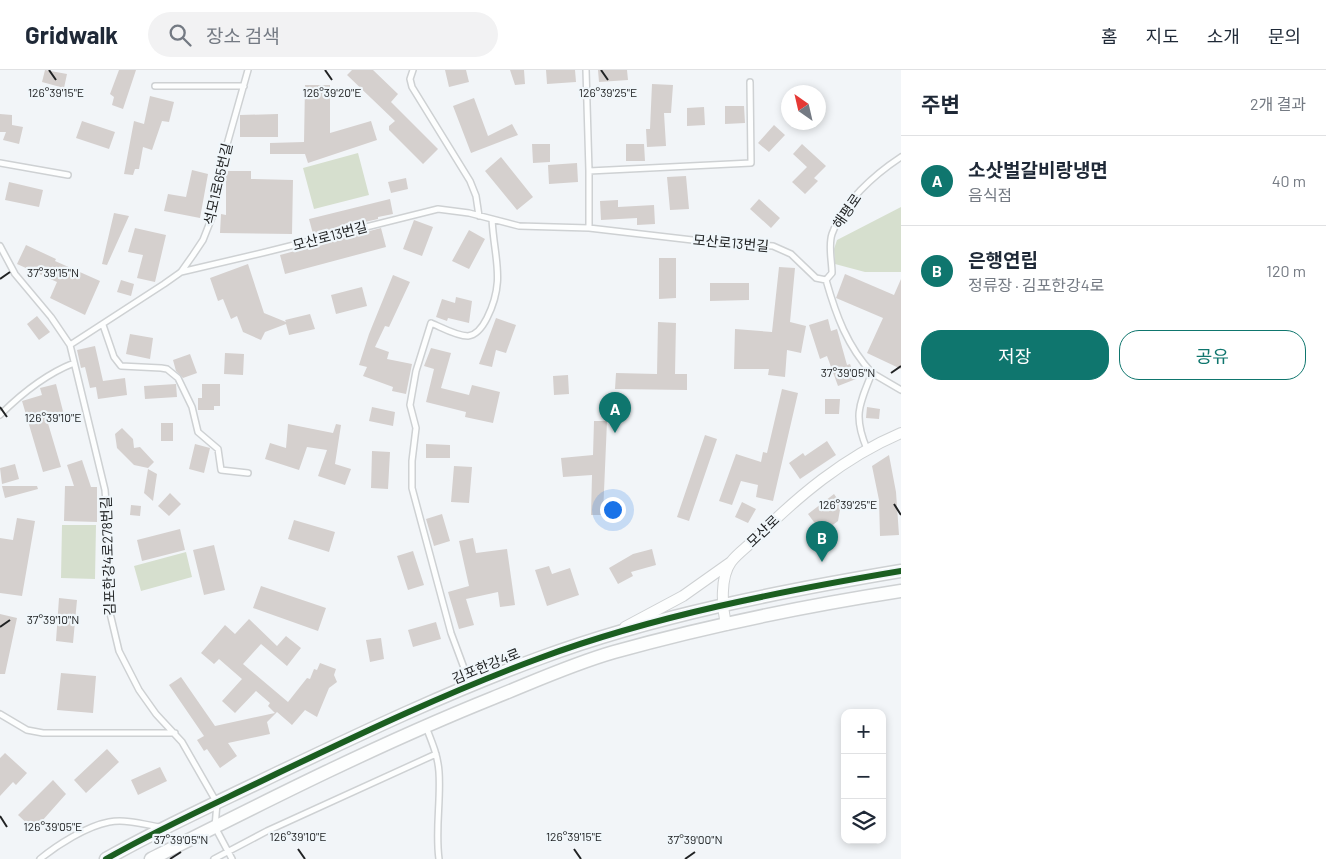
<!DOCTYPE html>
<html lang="ko">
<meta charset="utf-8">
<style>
body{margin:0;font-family:Barlow,"Noto Sans KR",sans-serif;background:#f2f2f3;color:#1f2937}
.controls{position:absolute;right:15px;bottom:15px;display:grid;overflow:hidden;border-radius:10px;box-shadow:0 2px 8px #0003}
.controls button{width:45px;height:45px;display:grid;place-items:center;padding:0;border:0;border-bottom:1px solid #e0e1e3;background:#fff;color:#1f2937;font:25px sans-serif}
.compass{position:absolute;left:781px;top:15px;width:45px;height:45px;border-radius:50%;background:#fff;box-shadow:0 2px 8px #0003;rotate:326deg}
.you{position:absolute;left:612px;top:439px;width:18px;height:18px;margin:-12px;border:4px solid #fff;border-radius:50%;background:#1a73e8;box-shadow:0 0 0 8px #1a73e833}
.badge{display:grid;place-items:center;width:32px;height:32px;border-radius:50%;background:#0f766e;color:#fff;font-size:16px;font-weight:700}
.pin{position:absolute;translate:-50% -41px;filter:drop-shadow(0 1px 2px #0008)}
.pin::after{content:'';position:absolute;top:26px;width:18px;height:15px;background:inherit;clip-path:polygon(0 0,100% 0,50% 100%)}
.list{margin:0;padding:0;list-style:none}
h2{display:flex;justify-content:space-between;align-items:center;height:65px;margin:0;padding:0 20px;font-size:21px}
h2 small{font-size:16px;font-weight:400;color:#747a83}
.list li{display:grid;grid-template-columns:32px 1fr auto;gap:15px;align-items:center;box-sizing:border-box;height:90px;padding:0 20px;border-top:1px solid #e0e1e3}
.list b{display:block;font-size:19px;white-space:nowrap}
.list p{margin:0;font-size:16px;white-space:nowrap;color:#747a83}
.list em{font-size:16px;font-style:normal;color:#747a83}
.actions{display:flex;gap:10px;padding:15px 20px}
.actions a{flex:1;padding:11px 0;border:1px solid #0f766e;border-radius:20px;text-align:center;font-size:18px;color:#0f766e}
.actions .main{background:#0f766e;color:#fff}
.icon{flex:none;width:28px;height:28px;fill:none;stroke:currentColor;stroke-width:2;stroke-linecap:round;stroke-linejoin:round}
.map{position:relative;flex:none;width:901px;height:789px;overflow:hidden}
header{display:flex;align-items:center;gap:30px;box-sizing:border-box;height:70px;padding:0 25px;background:#fff;border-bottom:1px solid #e0e1e3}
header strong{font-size:24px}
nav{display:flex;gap:28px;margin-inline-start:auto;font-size:18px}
.search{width:350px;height:45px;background:#f2f2f3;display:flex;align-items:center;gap:12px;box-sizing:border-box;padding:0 18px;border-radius:28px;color:#747a83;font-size:19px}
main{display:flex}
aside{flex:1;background:#fff}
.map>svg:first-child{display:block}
.green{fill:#d6dfce}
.building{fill:#d5d0ce}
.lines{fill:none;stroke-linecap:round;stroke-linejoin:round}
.service-casing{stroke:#ced1d3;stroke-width:8}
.minor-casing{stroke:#ced1d3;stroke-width:12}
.tertiary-casing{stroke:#ced1d3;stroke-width:15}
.service{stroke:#fdfefe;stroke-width:5}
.minor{stroke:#fdfefe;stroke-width:10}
.tertiary{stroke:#fdfefe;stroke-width:12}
.cycleway-casing{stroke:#f0f6fa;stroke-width:9}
.cycleway{stroke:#1b5e20;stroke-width:6}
.ticks{fill:none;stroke:#212324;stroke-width:2}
.labels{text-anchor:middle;stroke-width:4.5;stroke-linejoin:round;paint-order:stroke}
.street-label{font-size:14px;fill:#212324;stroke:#f0f6fa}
.ticks-label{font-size:12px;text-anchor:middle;fill:#212324;stroke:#f0f6fa;stroke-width:4.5;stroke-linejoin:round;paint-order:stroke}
</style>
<header>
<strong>Gridwalk</strong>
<div class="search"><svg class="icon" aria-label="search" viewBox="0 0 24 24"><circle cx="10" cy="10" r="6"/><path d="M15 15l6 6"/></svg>장소 검색</div>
<nav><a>홈</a><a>지도</a><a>소개</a><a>문의</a></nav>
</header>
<main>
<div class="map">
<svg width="901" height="789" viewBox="0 0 901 789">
<rect width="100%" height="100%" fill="#f2f5f8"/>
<path class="green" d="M 358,83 L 369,125 L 314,139 L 303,98 Z
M 901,137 L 901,202 L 865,202 L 835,194 L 834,179 L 837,170 Z
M 62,455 L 96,455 L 95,509 L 61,508 Z
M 186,482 L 192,507 L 141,521 L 134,496 Z"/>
<path class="building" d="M 45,0 L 67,4 L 64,18 L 42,12 Z
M 119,0 L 136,0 L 123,39 L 112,35 L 114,27 L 110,24 Z
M 352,0 L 373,0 L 398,24 L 391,32 L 438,79 L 423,94 L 389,60 L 389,56 L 395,51 L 347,5 Z
M 445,0 L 466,0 L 469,12 L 449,17 Z
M 510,0 L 524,0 L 525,14 L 515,15 Z
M 546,0 L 575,0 L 576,12 L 547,14 Z
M 598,0 L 627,0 L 628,10 L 599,12 Z
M 652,14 L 673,15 L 671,43 L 664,43 L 666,76 L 647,77 L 646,59 L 650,59 Z
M 305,15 L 330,15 L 330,63 L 371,51 L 377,70 L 308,93 L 305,84 L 270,84 L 270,73 L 304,72 Z
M 150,26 L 174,32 L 169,52 L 162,51 L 152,80 L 143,77 L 139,99 L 135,99 L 133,105 L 124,104 L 134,51 L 144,54 Z
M 474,28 L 488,66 L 512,54 L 518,65 L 471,83 L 453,36 Z
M 725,36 L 744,36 L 745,53 L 725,54 Z
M 704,37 L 705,55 L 687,56 L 687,38 Z
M 0,44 L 12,45 L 12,55 L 23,57 L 19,74 L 3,70 L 6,62 L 0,62 Z
M 278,44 L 278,67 L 240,67 L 240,45 Z
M 82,51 L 115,62 L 109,79 L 76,68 Z
M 774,55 L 785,65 L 769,82 L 758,73 Z
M 532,74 L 550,74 L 550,92 L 533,93 Z
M 626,74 L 644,74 L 645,91 L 626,91 Z
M 802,74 L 826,96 L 814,108 L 818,111 L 805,124 L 792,112 L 807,97 L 793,84 Z
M 501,87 L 533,127 L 517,140 L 485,101 Z
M 577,93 L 578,112 L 549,114 L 548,95 Z
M 192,100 L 208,104 L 200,148 L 164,141 L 168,124 L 186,127 Z
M 226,101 L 251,101 L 251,109 L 293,110 L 292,164 L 220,163 L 221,144 L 226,145 Z
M 686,106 L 689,139 L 670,140 L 667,107 Z
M 406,108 L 408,119 L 391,123 L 388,112 Z
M 9,112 L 43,120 L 39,137 L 5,130 Z
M 390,129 L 393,144 L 378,147 L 378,149 L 313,164 L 309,149 Z
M 759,129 L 780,148 L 771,158 L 750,139 Z
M 618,130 L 618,137 L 654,135 L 655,154 L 637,155 L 637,148 L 601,150 L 600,131 Z
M 114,143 L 129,146 L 107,195 L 102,194 Z
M 414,150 L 433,157 L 422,186 L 403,179 Z
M 135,158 L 166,165 L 155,212 L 137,208 L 143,185 L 128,182 Z
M 381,158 L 386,177 L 285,204 L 280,185 Z
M 469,160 L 485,169 L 469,199 L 452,191 Z
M 26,175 L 56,189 L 55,191 L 100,211 L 85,245 L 50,228 L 57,212 L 17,194 Z
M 659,188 L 676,188 L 676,228 L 659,229 Z
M 248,194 L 264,243 L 286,252 L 285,250 L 310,244 L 315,259 L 289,265 L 286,254 L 265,262 L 261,270 L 243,262 L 237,246 L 231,249 L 223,229 L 218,231 L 210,208 Z
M 779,197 L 795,198 L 790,252 L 806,256 L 801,283 L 787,280 L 785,307 L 768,305 L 769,299 L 734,299 L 735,259 L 772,262 Z
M 845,204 L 894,225 L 901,209 L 901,299 L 867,283 L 883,248 L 836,228 Z
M 393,205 L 410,212 L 389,257 L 385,256 L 375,277 L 389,282 L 387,289 L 412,294 L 406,324 L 392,321 L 393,317 L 363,306 L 367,297 L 359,295 L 369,264 Z
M 121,210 L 134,214 L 131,226 L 117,222 Z
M 710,213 L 749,213 L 749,230 L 710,231 Z
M 362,217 L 367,236 L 336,244 L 331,225 Z
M 456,227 L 472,231 L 469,253 L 448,248 L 447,251 L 436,247 L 442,229 L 455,233 Z
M 37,246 L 50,262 L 39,270 L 27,254 Z
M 496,248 L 516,255 L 506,283 L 496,280 L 492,297 L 479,294 Z
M 828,249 L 831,261 L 837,259 L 847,295 L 850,294 L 856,309 L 838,316 L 827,286 L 820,289 L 809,255 Z
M 658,252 L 676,253 L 675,304 L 687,304 L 687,320 L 615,319 L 616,303 L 657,304 Z
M 130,264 L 153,268 L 150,289 L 126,284 Z
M 95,276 L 103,311 L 125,308 L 127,325 L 98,329 L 96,317 L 90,318 L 85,297 L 81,298 L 77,280 Z
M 431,278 L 451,283 L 441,318 L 469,325 L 472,315 L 500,322 L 493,353 L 465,347 L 466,342 L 426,332 L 434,299 L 424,296 Z
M 225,283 L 244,284 L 243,305 L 224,304 Z
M 190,284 L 197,303 L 183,308 L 176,301 L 173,290 Z
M 568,305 L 569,324 L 554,325 L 553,306 Z
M 56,314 L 64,345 L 47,350 L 61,397 L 43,402 L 22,331 L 42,325 L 40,318 Z
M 176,314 L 177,327 L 145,329 L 144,316 Z
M 202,314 L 220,314 L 220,336 L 214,336 L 214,340 L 198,340 L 198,328 L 202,328 Z
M 782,319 L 798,323 L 773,431 L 756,427 L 758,415 L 741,411 L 732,435 L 719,431 L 736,384 L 761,392 L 763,382 L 767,383 Z
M 825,329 L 840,329 L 839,344 L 825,344 Z
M 372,337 L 395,342 L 393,356 L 369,351 Z
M 867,337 L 880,339 L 879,349 L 866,348 Z
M 594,351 L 607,351 L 603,445 L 591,445 L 592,405 L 563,407 L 561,388 L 593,385 Z
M 161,353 L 173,353 L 173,371 L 161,371 Z
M 288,354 L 333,363 L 336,354 L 341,355 L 335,394 L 351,399 L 345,415 L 318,406 L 327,380 L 307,377 L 299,400 L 265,389 L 270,373 L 286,378 Z
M 122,358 L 133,369 L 134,378 L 140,377 L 154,392 L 148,398 L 134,395 L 117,378 L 115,364 Z
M 705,365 L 717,369 L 689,451 L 677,447 Z
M 827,371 L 836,385 L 800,409 L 789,393 L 803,383 L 805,386 Z
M 195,374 L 210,378 L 204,403 L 189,399 Z
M 426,374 L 450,375 L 450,388 L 426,388 Z
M 372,381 L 390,382 L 388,419 L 371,418 Z
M 889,385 L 896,422 L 899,465 L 880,466 L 879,430 L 872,396 Z
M 82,390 L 91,417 L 97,417 L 97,452 L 64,451 L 65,416 L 74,416 L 67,395 Z
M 15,394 L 19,409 L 2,414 L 0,398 Z
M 454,396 L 472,397 L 469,433 L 451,432 Z
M 148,399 L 157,404 L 153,431 L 144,423 Z
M 2,416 L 37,416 L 38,419 L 5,428 Z
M 170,423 L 181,434 L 169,446 L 158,436 Z
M 834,424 L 841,434 L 838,451 L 822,463 L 808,444 Z
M 742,432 L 756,439 L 748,453 L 735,447 Z
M 131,435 L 141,436 L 140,446 L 130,445 Z
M 442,444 L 450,471 L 434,476 L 426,449 Z
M 17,448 L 35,451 L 22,526 L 0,523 L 0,468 L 13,470 Z
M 294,450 L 335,462 L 329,482 L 288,469 Z
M 180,459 L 185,480 L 142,491 L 137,470 Z
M 473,468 L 476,483 L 507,479 L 515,535 L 500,537 L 498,522 L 466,529 L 474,555 L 459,559 L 448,522 L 469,516 L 459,471 Z
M 214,475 L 225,520 L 204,525 L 193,480 Z
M 652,479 L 656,495 L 631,502 L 633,506 L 618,514 L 609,498 L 633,484 Z
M 413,481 L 424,515 L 408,520 L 397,486 Z
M 549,496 L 552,504 L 570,498 L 579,525 L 547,536 L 535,500 Z
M 261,516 L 326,538 L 318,561 L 253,538 Z
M 59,528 L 77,530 L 73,573 L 56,571 Z
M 0,544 L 17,548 L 5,604 L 0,604 Z
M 249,549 L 277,576 L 286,566 L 301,578 L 287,596 L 261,574 L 243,594 L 288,632 L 307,608 L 310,609 L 314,599 L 317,600 L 320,593 L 336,599 L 334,605 L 337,612 L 329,618 L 317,647 L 305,640 L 292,655 L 277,642 L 267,652 L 270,664 L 228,673 L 237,686 L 220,698 L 207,679 L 204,681 L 197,670 L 204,666 L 169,615 L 181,607 L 215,656 L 275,643 L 268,636 L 270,633 L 256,621 L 235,643 L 222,631 L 242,609 L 219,589 L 214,594 L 201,583 L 225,555 L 235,564 Z
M 436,552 L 441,569 L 413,577 L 408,560 Z
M 381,568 L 384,589 L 370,592 L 366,570 Z
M 61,603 L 96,606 L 93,643 L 57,640 Z
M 107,679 L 119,692 L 86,723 L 74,710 Z
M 5,683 L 27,703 L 16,715 L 13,712 L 0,726 L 0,688 Z
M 160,697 L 167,711 L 138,725 L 131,710 Z
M 53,710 L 66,724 L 34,760 L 18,745 Z"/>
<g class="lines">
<defs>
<path id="service" d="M 413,0 L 410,9 L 412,17 L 470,111 L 476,126 L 479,146
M 586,0 L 589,101
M 155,16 L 244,16
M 0,93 L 68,105
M 589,158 L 589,101 L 751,93 L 750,12
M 0,176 L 15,204 L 51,247 L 70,275 L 105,420 L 108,458 L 109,539 L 119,581 L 139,620 L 156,644 L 182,672 L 217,733 L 215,757 L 232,789
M 181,202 L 266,182 L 438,139 L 469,143 L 519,156 L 589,158 L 701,171 L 773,176 L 791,184 L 816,208 L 826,210
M 826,210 C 836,245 847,276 872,303 C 859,335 853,346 867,379
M 826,210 L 832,203 C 832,191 828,176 832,164 C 842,133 875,104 901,87
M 103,255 L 114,287 L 121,296 L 161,298 L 167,299 L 178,308 L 192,337 L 198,362 L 218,379 L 221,400 L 248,403
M 70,275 L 164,214 L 181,202 L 193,185 L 203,170 L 214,142 L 224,85 L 248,0
M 872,303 L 901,320
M 0,345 C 21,324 46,304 74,293
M 470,614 L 451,563 L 412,418 L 412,391 L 416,358 L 410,335 L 416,301 L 431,253 C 441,257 456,266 468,266 C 477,265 483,256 487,248 C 506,210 494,189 492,149
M 0,644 L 27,660 L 43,663 L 175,663
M 426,657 C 432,672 438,686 439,702 C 441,731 435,760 439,789
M 40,789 C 57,775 87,756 109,752 C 125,749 143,754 159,757
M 214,789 L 267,761 L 436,684"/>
<path id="minor" d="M 726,555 C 722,537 720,507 731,492 C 737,484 747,477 754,470 C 797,427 844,387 901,363
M 625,557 L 683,526 L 731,492"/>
<path id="tertiary" d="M 106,789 C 162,757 221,731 278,703 C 364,662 450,621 540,588 C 653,546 782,521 901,501
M 151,789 C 264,732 376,675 493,628 C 533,612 572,594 614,582 C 707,556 805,536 901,521"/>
</defs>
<use href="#service" class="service-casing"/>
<use href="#minor" class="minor-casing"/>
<use href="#tertiary" class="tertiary-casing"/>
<use href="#service" class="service"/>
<use href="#minor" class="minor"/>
<use href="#tertiary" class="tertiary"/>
<defs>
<path id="cycleway" d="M 106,789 C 162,757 221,731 278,703 C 364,662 450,621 540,588 C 653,546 782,521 901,501"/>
</defs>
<use href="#cycleway" class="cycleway-casing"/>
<use href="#cycleway" class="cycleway"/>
</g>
<path class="ticks" d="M 49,0 L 56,10M 325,0 L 332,10M 601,0 L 608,10M 0,209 L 10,202M 891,303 L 901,296M 0,337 L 7,347M 894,434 L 901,445M 0,557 L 10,550M 0,746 L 7,757M 298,779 L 305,789M 574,779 L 581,789M 170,789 L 181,782M 685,789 L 695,782"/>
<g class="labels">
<g class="street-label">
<text transform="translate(218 114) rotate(-77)" y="5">석모1로65번길</text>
<text transform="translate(847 141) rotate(-56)" y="5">해평로</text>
<text transform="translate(330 166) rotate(-15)" y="5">모산로13번길</text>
<text transform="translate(731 173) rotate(5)" y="5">모산로13번길</text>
<text transform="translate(763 461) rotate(-44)" y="5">모산로</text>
<text transform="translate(108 486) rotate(-92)" y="5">김포한강4로278번길</text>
<text transform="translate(486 596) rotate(-22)" y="5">김포한강4로</text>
</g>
</g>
<g class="ticks-label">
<text x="56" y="27">126°39'15"E</text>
<text x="332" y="27">126°39'20"E</text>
<text x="608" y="27">126°39'25"E</text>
<text x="53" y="207">37°39'15"N</text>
<text x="848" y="307">37°39'05"N</text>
<text x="53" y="352">126°39'10"E</text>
<text x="848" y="439">126°39'25"E</text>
<text x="53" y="554">37°39'10"N</text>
<text x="53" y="761">126°39'05"E</text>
<text x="298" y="771">126°39'10"E</text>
<text x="574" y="771">126°39'15"E</text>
<text x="181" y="774">37°39'05"N</text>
<text x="695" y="774">37°39'00"N</text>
</g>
</svg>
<div class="controls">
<button>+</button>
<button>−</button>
<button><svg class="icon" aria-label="layers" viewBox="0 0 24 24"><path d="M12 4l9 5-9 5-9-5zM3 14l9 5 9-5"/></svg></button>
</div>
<svg class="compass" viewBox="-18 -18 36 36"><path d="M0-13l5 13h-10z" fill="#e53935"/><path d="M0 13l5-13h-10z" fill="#747a83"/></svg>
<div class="you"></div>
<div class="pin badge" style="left:615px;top:363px">A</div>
<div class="pin badge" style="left:822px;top:492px">B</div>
</div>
<aside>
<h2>주변<small>2개 결과</small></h2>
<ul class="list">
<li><span class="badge">A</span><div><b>소삿벌갈비랑냉면</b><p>음식점</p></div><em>40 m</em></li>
<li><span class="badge">B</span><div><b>은행연립</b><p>정류장 · 김포한강4로</p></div><em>120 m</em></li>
</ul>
<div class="actions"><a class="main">저장</a><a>공유</a></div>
</aside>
</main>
